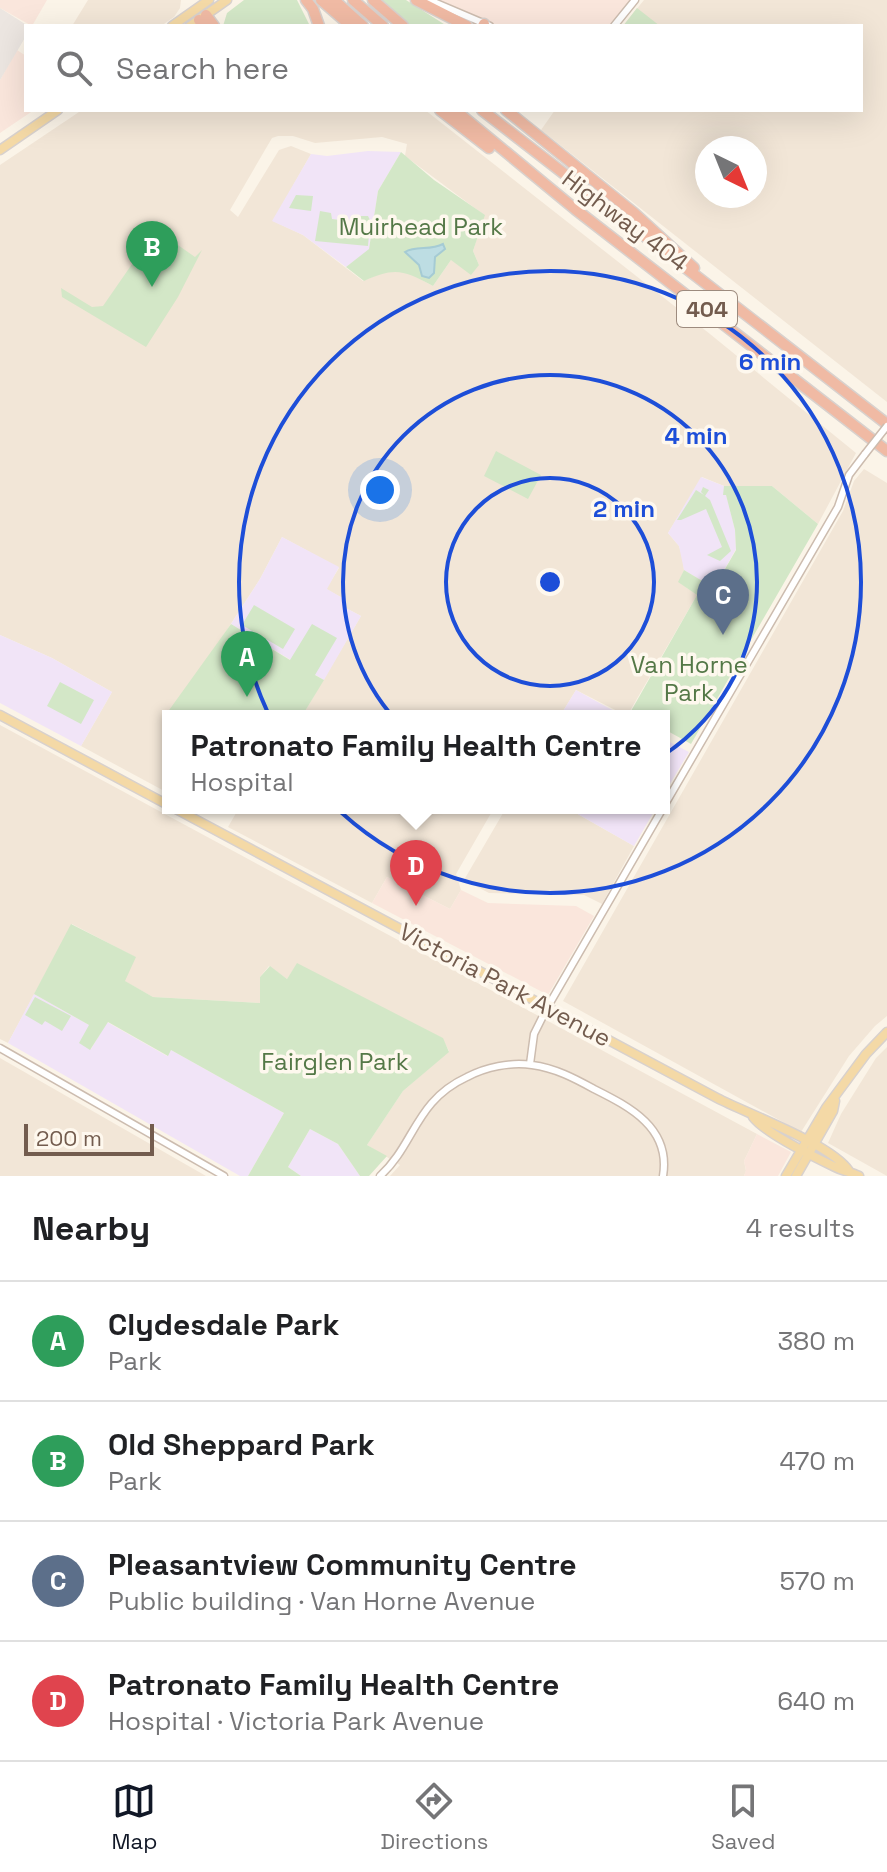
<!DOCTYPE html>
<meta charset="utf-8">
<style>
body{margin:0;font-family:"Space Grotesk",sans-serif;background:#f2f2f2;color:#202124}
.compass{position:absolute;left:695px;top:136px;width:72px;height:72px;border-radius:50%;background:#fff;box-shadow:0 8px 32px #0002;rotate:137deg}
.scale{position:absolute;left:24px;bottom:20px;width:130px;box-sizing:border-box;padding-left:8px;border:4px solid #735c4e;border-top:0;font-size:22px;line-height:28px;white-space:nowrap;color:#735c4e;-webkit-text-stroke:6px #fef8ee;paint-order:stroke}
.you{position:absolute;left:380px;top:490px;width:28px;height:28px;margin:-20px;border:6px solid #fff;border-radius:50%;background:#1a73e8;box-shadow:0 0 0 12px #1a73e833}
.badge{display:grid;place-items:center;width:52px;height:52px;border-radius:50%;background:#111827;color:#fff;font-size:26px;font-weight:700}
.pin{position:absolute;translate:-50% -66px;filter:drop-shadow(0 2px 4px #0008)}
.pin::after{content:'';position:absolute;top:42px;width:28px;height:24px;background:inherit;clip-path:polygon(0 0,100% 0,50% 100%)}
.popup{position:absolute;left:162px;top:710px;width:508px;height:104px;box-sizing:border-box;display:grid;place-content:center;border-radius:0px;background:#fff;filter:drop-shadow(0 2px 6px #0005);font-size:26px;white-space:nowrap;color:#757577}
.popup b{font-size:30px;color:#202124}
.popup::after{content:'';position:absolute;left:50%;top:100%;margin-left:-16px;border:16px solid transparent;border-top-color:#fff}
.list{margin:0;padding:0;list-style:none}
h2{display:flex;justify-content:space-between;align-items:center;height:104px;margin:0;padding:0 32px;font-size:34px}
h2 small{font-size:26px;font-weight:400;color:#757577}
.list li{display:grid;grid-template-columns:52px 1fr auto;gap:24px;align-items:center;box-sizing:border-box;height:120px;padding:0 32px;border-top:2px solid #e0e0e0}
.list b{display:block;font-size:30px;white-space:nowrap}
.list p{margin:0;font-size:26px;white-space:nowrap;color:#757577}
.list em{font-size:26px;font-style:normal;color:#757577}
.icon{flex:none;width:44px;height:44px;fill:none;stroke:currentColor;stroke-width:2;stroke-linecap:round;stroke-linejoin:round}
.map{position:relative;flex:none;width:887px;height:1176px;overflow:hidden}
.search{position:absolute;background:#fff;box-shadow:0 8px 32px #0002;left:24px;right:24px;top:24px;height:88px;display:flex;align-items:center;gap:20px;box-sizing:border-box;padding:0 28px;border-radius:0px;color:#757577;font-size:30px}
.sheet{height:584px;background:#fff}
nav{display:flex;justify-content:space-around;align-items:center;box-sizing:border-box;height:112px;border-top:2px solid #e0e0e0;background:#fff;font-size:22px;color:#757577}
nav a{display:grid;justify-items:center;gap:4px}
nav .on{color:#111827}
.map>svg:first-child{display:block}
.residential{fill:#f2e6d7;fill-rule:evenodd}
.commercial{fill:#fae6dc}
.industrial{fill:#ece6e1}
.education{fill:#f1e4f7}
.green{fill:#d3e7c7}
.water{fill:#bddde3;stroke:#a5cbd4;stroke-width:2}
.lines{fill:none;stroke-linecap:round;stroke-linejoin:round}
.minor-casing{stroke:#ccbcaf;stroke-width:9}
.major-casing{stroke:#d8d1cd;stroke-width:11}
.highway-casing{stroke:#d8d1cd;stroke-width:13}
.minor{stroke:#fff;stroke-width:6}
.major{stroke:#f4d9a6;stroke-width:8}
.highway{stroke:#f0baa4;stroke-width:10}
.minor-bridge-casing{stroke:#ccbcaf;stroke-width:9;stroke-linecap:butt}
.minor-bridge{stroke:#fff;stroke-width:6}
.ring{fill:none;stroke:#1d4ed8;stroke-width:4}
.labels{text-anchor:middle;stroke-width:7;stroke-linejoin:round;paint-order:stroke}
.shield{fill:#fef8ee;stroke:#9d8b7e;stroke-width:2}
.shield-label{font-size:22px;font-weight:bold;fill:#735c4e}
.street-label{font-size:24px;fill:#735c4e;stroke:#fef8ee}
.park-label{font-size:24px;fill:#547847;stroke:#fef8ee}
.centre{fill:#1d4ed8;stroke:#fef8ee;stroke-width:4}
.ring-label{font-size:24px;text-anchor:middle;font-weight:bold;fill:#1d4ed8;stroke:#fef8ee;stroke-width:7;stroke-linejoin:round;paint-order:stroke}
</style>
<div class="map">
<svg width="887" height="1176" viewBox="0 0 887 1176">
<rect width="100%" height="100%" fill="#fbf4e8"/>
<path class="residential" d="M 88,0 L 181,0 L 180,8 L 174,17 L 161,26 L 72,26 Z
M 644,0 L 887,0 L 887,402 L 541,130 L 555,110 L 861,110 L 861,26 L 623,26 ZM 707,148 L 755,148 L 755,196 L 707,196 Z
M 82,110 L 425,110 L 710,334 L 856,453 L 818,524 L 772,486 L 724,486 L 702,477 L 668,533 L 679,546 L 683,559 L 684,570 L 679,582 L 697,595 L 627,716 L 576,690 L 560,716 L 302,716 L 361,616 L 344,607 L 346,600 L 326,589 L 339,568 L 282,537 L 260,579 L 208,659 L 168,713 L 173,716 L 168,716 L 168,793 L 81,746 L 112,692 L 52,658 L 0,635 L 0,165 ZM 278,136 L 293,136 L 315,143 L 382,137 L 407,144 L 405,156 L 484,215 L 473,251 L 479,265 L 451,260 L 433,286 L 409,273 L 396,270 L 386,271 L 363,281 L 303,235 L 273,221 L 311,154 L 291,146 L 279,150 L 238,217 L 230,210 L 272,138 Z
M 864,469 L 887,483 L 887,1016 L 875,1026 L 849,1056 L 801,1132 L 563,1001 L 843,511 L 854,481 Z
M 0,725 L 757,1134 L 744,1161 L 746,1171 L 744,1176 L 390,1176 L 400,1165 L 367,1145 L 403,1091 L 449,1051 L 442,1038 L 297,964 L 287,979 L 269,966 L 260,977 L 260,1003 L 153,997 L 124,981 L 135,957 L 72,924 L 8,1043 L 0,1039 Z
M 239,808 L 494,808 L 456,874 L 461,890 L 450,909 L 387,877 L 372,903 L 228,827 Z
M 506,808 L 567,808 L 634,846 L 602,904 L 584,895 L 489,893 L 464,880 Z
M 887,1047 L 887,1176 L 828,1143 L 841,1114 L 876,1058 Z
M 0,1058 L 206,1176 L 0,1176 Z"/>
<path class="commercial" d="M 0,0 L 47,0 L 32,26 L 0,8 Z
M 429,0 L 635,0 L 614,26 L 490,26 Z
M 17,50 L 26,56 L 26,110 L 34,110 L 0,133 L 0,80 Z
M 387,877 L 450,909 L 461,890 L 488,903 L 576,906 L 594,916 L 548,995 L 372,903 Z
M 757,1134 L 791,1152 L 778,1176 L 744,1176 L 746,1170 L 744,1161 Z"/>
<path class="industrial" d="M 0,8 L 28,26 L 26,26 L 26,36 L 0,80 Z"/>
<path class="education" d="M 368,151 L 401,152 L 378,191 L 369,250 L 346,267 L 303,235 L 272,221 L 311,154 L 327,156 Z
M 701,477 L 724,486 L 735,530 L 736,549 L 714,588 L 684,570 L 679,546 L 668,533 Z
M 282,537 L 339,567 L 327,589 L 346,600 L 344,607 L 361,616 L 324,680 L 231,624 L 260,579 Z
M 0,635 L 52,658 L 112,692 L 81,746 L 0,703 Z
M 576,690 L 623,716 L 560,716 Z
M 664,739 L 689,752 L 664,794 Z
M 567,808 L 656,808 L 634,846 Z
M 34,994 L 89,1025 L 91,1049 L 107,1022 L 167,1056 L 171,1050 L 284,1113 L 248,1176 L 240,1176 L 8,1043 Z
M 310,1129 L 338,1144 L 360,1176 L 301,1176 L 288,1167 Z"/>
<path class="green" d="M 244,0 L 297,0 L 310,26 L 223,26 L 227,13 Z
M 380,0 L 406,0 L 447,26 L 411,26 Z
M 637,8 L 660,26 L 623,26 Z
M 401,152 L 434,180 L 485,215 L 473,251 L 479,265 L 471,275 L 451,260 L 433,286 C 403,270 395,267 364,281 L 346,267 L 369,249 L 378,191 Z
M 296,195 L 313,196 L 311,211 L 289,208 Z
M 320,211 L 331,213 L 332,219 L 355,222 L 357,216 L 368,216 L 370,220 L 368,223 L 370,223 L 368,246 L 315,241 Z
M 145,222 L 195,257 L 202,250 L 178,297 L 146,347 L 62,297 L 61,288 L 92,307 L 103,306 L 148,241 L 138,229 Z
M 496,451 L 541,475 L 528,499 L 484,476 Z
M 724,486 L 772,486 L 818,524 L 691,744 L 664,729 L 664,716 L 640,716 L 631,711 L 697,595 L 678,582 L 684,570 L 714,588 L 736,550 L 735,530 L 726,495 L 723,495 Z
M 703,487 L 709,490 L 705,496 L 710,500 L 731,551 L 720,561 L 707,555 L 722,547 L 706,509 L 681,520 L 677,520 L 696,490 L 704,495 L 701,492 Z
M 254,605 L 295,629 L 283,649 L 242,625 Z
M 231,624 L 290,660 L 312,624 L 337,638 L 315,675 L 324,680 L 302,716 L 173,716 L 167,713 Z
M 60,682 L 94,700 L 81,724 L 47,706 Z
M 71,924 L 136,957 L 125,981 L 153,997 L 260,1003 L 260,977 L 270,966 L 287,979 L 297,963 L 443,1038 L 449,1052 L 403,1091 L 367,1145 L 387,1156 L 369,1176 L 360,1176 L 338,1144 L 310,1129 L 288,1167 L 301,1176 L 248,1176 L 284,1113 L 171,1050 L 168,1056 L 108,1022 L 90,1050 L 79,1043 L 89,1025 L 34,994 Z
M 35,997 L 71,1016 L 62,1031 L 45,1021 L 42,1025 L 25,1015 Z"/>
<path class="water" d="M 443,244 L 445,249 L 435,257 L 434,273 L 429,278 L 422,276 L 419,265 L 405,252 C 416,245 430,251 443,244 Z"/>
<g class="lines">
<defs>
<path id="minor" d="M 429,0 L 490,26
M 614,26 L 635,0
M 664,806 L 838,507 L 849,475 L 865,454
M 0,1048 L 224,1176
M 530,1064 L 534,1034 L 547,1008 L 663,808
M 380,1176 C 415,1144 415,1101 467,1077 C 486,1067 510,1062 532,1065 C 555,1068 574,1078 594,1089 C 630,1107 671,1128 663,1176"/>
<path id="major" d="M 172,26 L 209,0
M 190,26 L 227,0
M 0,150 L 58,110
M 0,715 L 168,805
M 174,808 L 717,1098 C 748,1114 831,1144 849,1171
M 753,1117 C 766,1134 814,1157 835,1167 C 843,1171 851,1172 859,1176
M 786,1176 L 826,1108 L 866,1054 L 887,1032
M 796,1176 L 833,1111 L 835,1101"/>
<path id="highway" d="M 306,0 L 313,9 L 319,26
M 321,0 L 351,26
M 334,0 L 363,26
M 353,0 L 383,26
M 373,0 L 403,26
M 416,0 L 467,26
M 206,15 L 214,26
M 199,20 L 203,26
M 483,26 L 484,24
M 440,110 L 489,148
M 455,110 L 575,209 L 887,451
M 482,110 L 887,424
M 506,110 L 634,213 L 694,268"/>
</defs>
<use href="#minor" class="minor-casing"/>
<use href="#major" class="major-casing"/>
<use href="#highway" class="highway-casing"/>
<use href="#minor" class="minor"/>
<use href="#major" class="major"/>
<use href="#highway" class="highway"/>
<defs>
<path id="minor-bridge" d="M 865,454 L 887,426"/>
</defs>
<use href="#minor-bridge" class="minor-bridge-casing"/>
<use href="#minor-bridge" class="minor-bridge"/>
</g>
<g class="ring">
<circle cx="550" cy="582" r="104"/>
<circle cx="550" cy="582" r="207"/>
<circle cx="550" cy="582" r="311"/>
</g>
<g class="labels">
<rect class="shield" x="677" y="291" width="60" height="36" rx="6"/>
<g class="shield-label">
<text x="707" y="317">404</text>
</g>
<g class="street-label">
<text transform="translate(625 221) rotate(37)" y="8">Highway 404</text>
<text transform="translate(505 985) rotate(28)" y="8">Victoria Park Avenue</text>
</g>
<g class="park-label">
<text x="421" y="235">Muirhead Park</text>
<text x="689" y="673">Van Horne<tspan x="689" dy="28">Park</tspan></text>
<text x="335" y="1070">Fairglen Park</text>
</g>
</g>
<circle cx="550" cy="582" r="12" class="centre"/>
<g class="ring-label">
<text x="770" y="370">6 min</text>
<text x="696" y="444">4 min</text>
<text x="624" y="517">2 min</text>
</g>
</svg>
<svg class="compass" viewBox="-18 -18 36 36"><path d="M0-13l5 13h-10z" fill="#e53935"/><path d="M0 13l5-13h-10z" fill="#757577"/></svg>
<div class="scale">200 m</div>
<div class="you"></div>
<div class="pin badge" style="left:247px;top:697px;background:#2e9e5b">A</div>
<div class="pin badge" style="left:152px;top:287px;background:#2e9e5b">B</div>
<div class="pin badge" style="left:723px;top:635px;background:#5c6f8a">C</div>
<div class="pin badge" style="left:416px;top:906px;background:#e0444e">D</div>
<div class="popup"><b>Patronato Family Health Centre</b>Hospital</div>
<div class="search"><svg class="icon" aria-label="search" viewBox="0 0 24 24"><circle cx="10" cy="10" r="6"/><path d="M15 15l6 6"/></svg>Search here</div>
</div>
<section class="sheet">
<h2>Nearby<small>4 results</small></h2>
<ul class="list">
<li><span class="badge" style="background:#2e9e5b">A</span><div><b>Clydesdale Park</b><p>Park</p></div><em>380 m</em></li>
<li><span class="badge" style="background:#2e9e5b">B</span><div><b>Old Sheppard Park</b><p>Park</p></div><em>470 m</em></li>
<li><span class="badge" style="background:#5c6f8a">C</span><div><b>Pleasantview Community Centre</b><p>Public building · Van Horne Avenue</p></div><em>570 m</em></li>
<li><span class="badge" style="background:#e0444e">D</span><div><b>Patronato Family Health Centre</b><p>Hospital · Victoria Park Avenue</p></div><em>640 m</em></li>
</ul>
</section>
<nav>
<a class="on"><svg class="icon" aria-label="map" viewBox="0 0 24 24"><path d="M3 6l6-2 6 2 6-2v14l-6 2-6-2-6 2zM9 4v14M15 6v14"/></svg>Map</a>
<a><svg class="icon" aria-label="directions" viewBox="0 0 24 24"><path d="M12 3l9 9-9 9-9-9zM9 14v-3h6M13 9l2 2-2 2"/></svg>Directions</a>
<a><svg class="icon" aria-label="saved" viewBox="0 0 24 24"><path d="M7 4h10v16l-5-4-5 4z"/></svg>Saved</a>
</nav>
